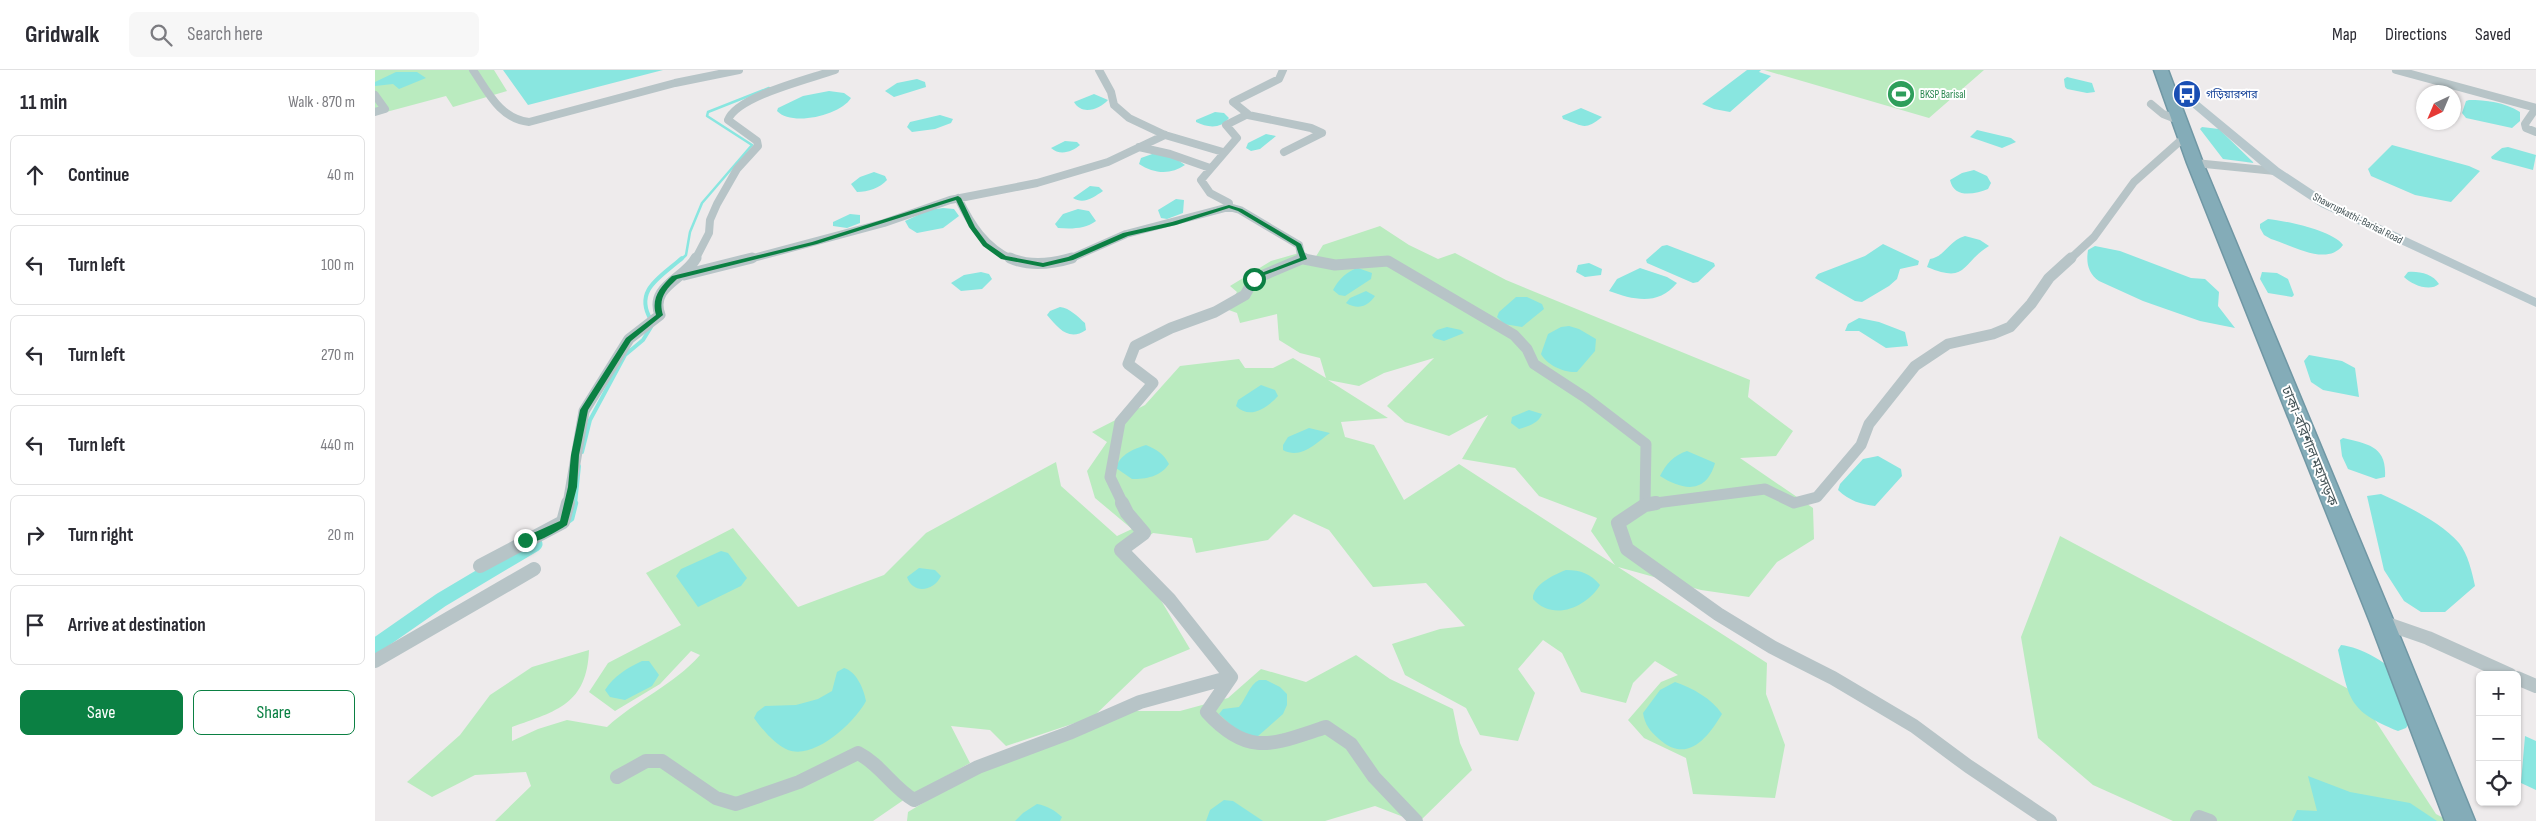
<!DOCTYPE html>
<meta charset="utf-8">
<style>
body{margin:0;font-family:"Sofia Sans Condensed","Noto Sans Bengali",sans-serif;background:#f7f7f7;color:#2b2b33}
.controls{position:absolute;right:15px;bottom:15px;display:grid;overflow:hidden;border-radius:8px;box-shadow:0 1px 4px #0004}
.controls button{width:45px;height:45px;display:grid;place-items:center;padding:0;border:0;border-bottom:1px solid #e1e1e2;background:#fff;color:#2b2b33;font:25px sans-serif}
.compass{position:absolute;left:2041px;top:15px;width:45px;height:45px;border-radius:50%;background:#fff;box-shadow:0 1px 4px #0004;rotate:224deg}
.stop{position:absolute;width:15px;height:15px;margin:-11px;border:4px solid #0b8043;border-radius:50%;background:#fff}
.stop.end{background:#0b8043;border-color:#fff;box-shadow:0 1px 5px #0008}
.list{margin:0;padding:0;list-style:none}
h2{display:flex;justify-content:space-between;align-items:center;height:65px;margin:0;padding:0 20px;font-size:21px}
h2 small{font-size:16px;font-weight:400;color:#7c7c81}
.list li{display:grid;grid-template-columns:32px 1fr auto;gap:15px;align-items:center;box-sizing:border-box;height:80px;margin:0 10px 10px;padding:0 10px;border:1px solid #e1e1e2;border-radius:8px}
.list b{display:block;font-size:19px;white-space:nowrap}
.list em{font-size:16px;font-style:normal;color:#7c7c81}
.actions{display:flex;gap:10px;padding:15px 20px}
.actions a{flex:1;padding:11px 0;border:1px solid #0b8043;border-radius:8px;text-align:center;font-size:18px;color:#0b8043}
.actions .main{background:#0b8043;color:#fff}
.icon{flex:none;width:28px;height:28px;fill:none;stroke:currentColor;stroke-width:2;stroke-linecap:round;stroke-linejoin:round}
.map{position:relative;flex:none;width:2161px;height:751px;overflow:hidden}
header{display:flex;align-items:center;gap:30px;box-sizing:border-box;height:70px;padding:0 25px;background:#fff;border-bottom:1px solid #e1e1e2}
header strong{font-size:24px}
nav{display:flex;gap:28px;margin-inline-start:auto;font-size:18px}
.search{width:350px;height:45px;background:#f7f7f7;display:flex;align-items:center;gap:12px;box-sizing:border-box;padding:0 18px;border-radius:8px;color:#7c7c81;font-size:19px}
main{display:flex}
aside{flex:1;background:#fff}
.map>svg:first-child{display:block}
.green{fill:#baebbf;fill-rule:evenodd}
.water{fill:#89e6e0}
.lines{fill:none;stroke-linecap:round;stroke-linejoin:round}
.stream-far2{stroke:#89e6e0;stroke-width:2.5}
.stream-far1{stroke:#89e6e0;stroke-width:4}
.stream{stroke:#89e6e0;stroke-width:4.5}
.canal{stroke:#89e6e0;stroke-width:15}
.highway-casing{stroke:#7097a4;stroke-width:3}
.street-far2{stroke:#b7c4c7;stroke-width:8}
.street-far1{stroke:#b7c4c7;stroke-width:11}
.street{stroke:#b7c4c7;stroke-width:14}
.secondary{fill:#b7c7cc;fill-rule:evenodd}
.highway{fill:#84acb8;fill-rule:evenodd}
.route{fill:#0b8043}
.labels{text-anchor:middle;stroke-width:4;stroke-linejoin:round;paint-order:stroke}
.far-leisure-label{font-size:11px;fill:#27864d;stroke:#fff;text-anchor:start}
.far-transit-label{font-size:11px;fill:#164399;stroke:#fff;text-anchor:start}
.far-street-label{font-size:11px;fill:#455457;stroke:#fff}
.street-label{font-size:14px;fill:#455457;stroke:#fff}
</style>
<header>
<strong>Gridwalk</strong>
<div class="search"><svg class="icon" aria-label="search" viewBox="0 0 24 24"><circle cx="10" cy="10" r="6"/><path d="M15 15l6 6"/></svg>Search here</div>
<nav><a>Map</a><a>Directions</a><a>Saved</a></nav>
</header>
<main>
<aside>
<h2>11 min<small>Walk · 870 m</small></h2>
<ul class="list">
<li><svg class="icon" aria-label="ahead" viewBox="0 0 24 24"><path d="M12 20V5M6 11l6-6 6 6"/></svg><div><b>Continue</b></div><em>40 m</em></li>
<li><svg class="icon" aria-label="left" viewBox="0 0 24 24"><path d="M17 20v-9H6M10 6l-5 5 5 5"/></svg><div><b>Turn left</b></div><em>100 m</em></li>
<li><svg class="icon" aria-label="left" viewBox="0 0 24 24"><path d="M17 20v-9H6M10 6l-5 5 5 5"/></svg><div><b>Turn left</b></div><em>270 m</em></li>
<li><svg class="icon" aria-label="left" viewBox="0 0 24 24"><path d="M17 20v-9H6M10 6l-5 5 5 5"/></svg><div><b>Turn left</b></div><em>440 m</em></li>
<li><svg class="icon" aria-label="right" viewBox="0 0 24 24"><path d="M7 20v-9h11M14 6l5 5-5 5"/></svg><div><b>Turn right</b></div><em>20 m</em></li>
<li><svg class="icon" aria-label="arrive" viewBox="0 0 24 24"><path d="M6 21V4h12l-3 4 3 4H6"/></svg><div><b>Arrive at destination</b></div></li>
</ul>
<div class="actions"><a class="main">Save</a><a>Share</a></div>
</aside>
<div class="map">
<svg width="2161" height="751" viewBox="0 0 2161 751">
<rect width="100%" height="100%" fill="#eeebec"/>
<path class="green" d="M 0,0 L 119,0 L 132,21 L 78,37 L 71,26 L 0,45 Z
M 1389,0 L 1609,0 L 1554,48 Z
M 1005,156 L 1034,175 L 1063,189 L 1080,183 L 1131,210 L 1375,310 L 1373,327 L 1418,361 L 1401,386 L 1365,388 L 1438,438 L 1439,469 L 1402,492 L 1374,527 L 1326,520 L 1243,497 L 1392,593 L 1391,624 L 1410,675 L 1400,728 L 1318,724 L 1311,688 L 1269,668 L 1253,650 L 1286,612 L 1303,605 L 1280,591 L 1258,613 L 1251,633 L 1206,622 L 1187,583 L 1168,570 L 1143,599 L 1160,623 L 1143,671 L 1105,665 L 1091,638 L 1030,605 L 1017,574 L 1065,559 L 1090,556 L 1051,513 L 998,517 L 954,460 L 919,444 L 893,470 L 821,483 L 817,468 L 778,463 L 756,480 L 815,579 L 769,598 L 718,647 L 631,676 L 615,660 L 576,656 L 595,693 L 530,729 L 498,751 L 120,751 L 156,716 L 151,702 L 100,705 L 57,727 L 32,712 L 85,665 L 115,625 L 157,597 L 214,580 C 212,634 182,641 137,657 L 137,671 L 163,659 L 192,650 L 232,657 C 261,630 299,615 325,585 L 316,581 L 285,614 L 240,641 L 214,622 L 233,593 L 306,555 L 271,503 L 358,458 L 423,537 L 509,505 L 551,463 L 681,392 L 686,416 L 742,466 L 757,459 L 720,428 L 712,401 L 732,372 L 717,362 L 770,335 L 805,296 L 864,289 L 870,298 L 898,298 L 918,288 L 951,308 L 945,288 L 925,283 L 904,270 L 902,244 L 865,253 L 862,243 L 851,239 L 862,222 L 855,216 L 896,191 L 924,183 L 940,188 L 948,175 ZM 1059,288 L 1012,336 L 1030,352 L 1074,366 L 1113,345 L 1087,389 L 1140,398 L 1164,426 L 1222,448 L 1216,461 L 1240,495 L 1084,394 L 1029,430 L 999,375 L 970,367 L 966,352 L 1013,348 L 953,310 L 984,316 L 1009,303 Z
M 1685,466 L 1983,624 L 2061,744 L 2074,751 L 1798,751 L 1718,715 L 1663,668 L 1646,567 Z
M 981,585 L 1015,609 L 1078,639 L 1085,673 L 1097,700 L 1045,751 L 1039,751 L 1000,736 L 950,751 L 532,751 L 533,742 L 606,698 L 749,641 L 805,641 L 853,628 L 886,599 L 931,612 Z"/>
<path class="water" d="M 128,0 L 288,0 L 153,35 Z
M 1372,0 L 1386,0 L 1384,2 L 1396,6 L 1355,42 L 1339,39 L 1327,34 Z
M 21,2 L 42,2 L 51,8 L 24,19 L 18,14 L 0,16 L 0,12 Z
M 1692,7 L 1717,13 L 1720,22 L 1712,23 L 1692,19 L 1690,17 L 1689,9 Z
M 542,9 L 550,12 L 551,17 L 519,27 L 510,21 L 522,13 Z
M 454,21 L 469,23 L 476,28 C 466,45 417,57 402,41 L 403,38 L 428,26 Z
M 719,24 L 733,30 C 725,39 707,46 699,32 Z
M 2094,30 C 2111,30 2129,32 2145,42 L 2145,51 L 2137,58 L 2091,48 L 2087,43 L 2091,31 Z
M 1206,38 L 1227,47 C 1209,61 1209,56 1188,49 L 1187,46 Z
M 840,42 L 849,43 L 854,48 C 846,59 833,58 821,52 L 821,50 Z
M 565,45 L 578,49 L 576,53 L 560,59 L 537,62 L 532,57 L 535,52 Z
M 1827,57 L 1844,59 L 1879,93 L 1848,89 L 1825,59 Z
M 1602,60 L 1636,68 L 1641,72 L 1627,78 L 1595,67 Z
M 891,64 L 901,66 L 885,79 L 876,81 L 871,78 L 873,73 Z
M 690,71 L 702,72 L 705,75 C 697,82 685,86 676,78 Z
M 2017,75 L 2094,96 L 2105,101 L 2076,132 L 2040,125 L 1996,106 L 1993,99 Z
M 2133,77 L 2161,85 L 2158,100 L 2117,89 L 2116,87 L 2127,78 Z
M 780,83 L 800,88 L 810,95 C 796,105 779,104 764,94 L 766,88 Z
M 1599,100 L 1612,106 L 1616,113 L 1613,119 C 1600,124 1579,129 1575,110 L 1587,103 Z
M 499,102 L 510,106 L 512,110 C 505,118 493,122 482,122 L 476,114 L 485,107 Z
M 715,116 L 724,117 L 728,121 C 719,127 709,135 698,128 Z
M 801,129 L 809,130 L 808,143 L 792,149 L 786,148 L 783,140 Z
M 568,138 L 579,139 L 584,146 L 568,158 L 542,163 L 534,158 L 530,151 L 554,140 Z
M 703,139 L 714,141 L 721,151 C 710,159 697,159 683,158 L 680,154 L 688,144 Z
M 475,144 L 485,145 L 485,153 L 472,158 L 458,156 L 458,152 Z
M 1893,149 C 1911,151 1957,160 1968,175 C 1952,197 1917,175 1896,169 L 1889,165 L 1885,158 L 1885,154 Z
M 1590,166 L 1605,170 L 1614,176 C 1585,194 1593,214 1552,197 L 1555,189 C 1571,186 1573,171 1590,166 Z
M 1508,174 L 1544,191 L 1543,195 L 1525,199 L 1522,209 L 1514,216 L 1487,232 L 1480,231 L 1440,208 L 1443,204 L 1490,186 Z
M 1292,175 L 1339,193 L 1340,196 L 1323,212 L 1318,213 L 1272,193 L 1271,190 L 1287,176 Z
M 1720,176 L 1745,181 L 1816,208 L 1830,209 L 1844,222 L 1843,236 L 1860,258 L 1825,251 L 1768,231 L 1724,211 C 1713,203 1711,193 1713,180 Z
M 1214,193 L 1227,199 L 1226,205 L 1210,207 L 1201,202 L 1203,195 Z
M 983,198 L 997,203 L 996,209 L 970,226 L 964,225 L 958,220 C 964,209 972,201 983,198 Z
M 1265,198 L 1292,207 L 1302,213 C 1283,236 1259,230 1234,221 L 1242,209 Z
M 606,202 L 614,204 L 617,209 L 607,219 L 586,221 L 576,213 L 589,205 Z
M 1887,202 L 1902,203 L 1913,209 L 1919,225 L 1917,227 L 1893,223 L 1885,209 Z
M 2033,202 C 2044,201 2058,204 2064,214 C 2055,222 2037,215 2029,207 Z
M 991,221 L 1000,226 C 992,237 983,240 971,233 L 975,228 Z
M 1141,227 L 1152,227 L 1167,234 L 1169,239 L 1147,257 L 1129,254 L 1122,247 L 1124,242 Z
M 685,237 C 695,238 703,247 710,253 L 711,260 C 694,272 683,258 672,245 L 675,241 Z
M 1484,248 L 1504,252 L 1530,262 L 1533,276 L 1511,278 L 1484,261 L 1470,261 L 1473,254 Z
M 1194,256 L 1204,259 L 1221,269 L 1220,281 L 1202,302 C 1189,303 1172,295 1166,284 L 1173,264 L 1186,257 Z
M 1072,257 L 1086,260 L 1089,263 L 1069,271 L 1059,268 L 1057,265 L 1062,260 Z
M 1934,285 L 1967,291 L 1980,298 L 1984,327 L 1948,320 L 1936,312 L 1929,291 Z
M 886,315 L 900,320 L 903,326 C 892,338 875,350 861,336 L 863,330 Z
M 1154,340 L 1167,344 C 1163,354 1153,356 1144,359 L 1136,353 L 1137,347 Z
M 934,358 L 955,363 C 941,373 926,390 908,380 L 908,375 L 913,367 Z
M 1968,368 C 1993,374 2012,376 2010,407 L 2001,409 L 1973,399 L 1967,386 L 1965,370 Z
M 771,375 C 782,380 788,383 794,394 C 785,407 771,409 757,409 L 741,398 C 745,384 759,379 771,375 Z
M 1312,381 L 1340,393 C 1331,425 1307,420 1285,406 C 1291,394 1299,385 1312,381 Z
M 1503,386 L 1526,399 L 1527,406 L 1500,436 C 1486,434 1474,431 1463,420 L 1465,414 L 1488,389 Z
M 2006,424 C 2030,435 2066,452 2084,473 C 2093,484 2097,502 2100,516 L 2070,542 L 2046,542 L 2029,531 L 2009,500 L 1992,426 Z
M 346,481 L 353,483 L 372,508 L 366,516 L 323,537 L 301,506 L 306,499 Z
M 544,498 L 560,500 L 566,506 C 559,521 538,525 532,507 Z
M 1191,500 C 1206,500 1216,504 1225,515 C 1212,537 1178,552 1158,529 C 1157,515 1180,504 1191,500 Z
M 1966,575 C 1985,577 2018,594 2026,611 C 2032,622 2033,638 2036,650 L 2031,658 L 2023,661 C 1973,641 1974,629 1963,580 Z
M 267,591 L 274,591 L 284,605 L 277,616 L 250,630 L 235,627 L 230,620 C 239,606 252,598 267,591 Z
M 469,598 C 481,601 489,619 491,631 C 480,652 440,690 413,680 C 400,675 387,659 379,648 L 382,642 L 390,636 L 421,635 L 443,629 L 457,621 L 462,602 Z
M 884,610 L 891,610 L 905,617 L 912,624 L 912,635 L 908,644 L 882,667 L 869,667 L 844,644 L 848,639 L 864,637 C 871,629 874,615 884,610 Z
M 1300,612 C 1318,618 1337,629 1347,644 C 1332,669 1312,694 1284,669 C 1275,661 1270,655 1268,643 L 1285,620 Z
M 2150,666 L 2161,671 L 2161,720 L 2146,713 Z
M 1933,706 L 1975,722 L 2035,733 L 2062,751 L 1917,751 L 1922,740 L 1942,741 Z
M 849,730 L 858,731 L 888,751 L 831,751 L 835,740 Z
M 662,734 C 673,736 679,740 687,747 L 685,751 L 640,751 L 648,743 Z"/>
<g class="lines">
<path class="stream-far2" d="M 306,190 L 311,185 L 315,162 L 327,133 L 377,75 L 332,46 L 333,42 L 394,18"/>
<path class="stream-far1" d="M 276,250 C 258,220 286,207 307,188
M 207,382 L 215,350 L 250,285 L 268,270 L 276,257
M 200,434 L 204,396"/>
<path class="stream" d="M 193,452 L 197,449 L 201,433
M 93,511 L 108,501"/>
<path class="canal" d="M 0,576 L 66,530 L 160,474"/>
<defs>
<path id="highway" d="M 1779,0 L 1793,0 L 1828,93 L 2019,552 L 2100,751 L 2070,751 L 1995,552 L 1812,93 Z"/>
</defs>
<use href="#highway" class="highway-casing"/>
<path class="street-far2" d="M 98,0 C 113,22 125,49 154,52 L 300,13 L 364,0
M 724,0 L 736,22 L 739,35 L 754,48 L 790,65 L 848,82
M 908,0 L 904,9 L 858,32 L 873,44 L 851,55 L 862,68 L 826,110 L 835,123 L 854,133 L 854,137 L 865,140 L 924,175 L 927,190
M 2021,0 L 2161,38
M 0,25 L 10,39 L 0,42
M 1776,34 L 1788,44 L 1806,51
M 2161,38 L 2150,54 L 2151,58 L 2161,62
M 873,45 L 936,58 L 947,63 L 909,82
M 764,77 L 795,84 L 835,98
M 1820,93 L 1900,101
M 583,128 C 596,155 610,177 638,190
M 929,189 L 932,190
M 320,190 L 334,163 L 335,150 L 342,134 L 362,99 L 383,76 L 382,71 L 353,50 C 362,26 435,9 460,0
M 371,190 L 509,153 L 575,130 L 662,113 L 733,92 L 790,65
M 692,190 L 751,164 L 854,137
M 1694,190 L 1719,167 L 1759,112 L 1804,72 L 1813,72"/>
<path class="street-far1" d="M 635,188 C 655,197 677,194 697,188
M 929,189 L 960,195 L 1013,191 L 1139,265 L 1152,279 L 1159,294 L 1211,328 L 1271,374 L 1270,434
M 309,205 L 377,188
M 193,434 L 209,341 L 254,269 L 285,245 C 274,216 310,209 321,188
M 748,434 L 735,407 L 745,352 L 778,313 L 753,294 L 760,276 L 796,258 L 840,242 L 870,225 L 879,209 L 929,188
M 1273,434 L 1390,419 L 1419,433 L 1442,427 L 1486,375 L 1494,354 L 1540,296 L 1573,274 L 1618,264 L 1635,257 L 1656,234 L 1674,208 L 1696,188"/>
<path class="street" d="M 747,433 L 752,443 L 769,463 L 746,480 L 795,530 L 856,607 L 832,642 C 874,688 898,674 951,657 L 976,674 L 999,707 L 1041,751
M 1281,433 L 1270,435 L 1243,453 L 1252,479 L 1343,544 L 1397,577 L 1458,608 L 1539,656 L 1593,696 L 1675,751
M 105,496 L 188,452 L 193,433
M 2007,552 L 2053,568 L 2135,605
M 0,591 L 159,499
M 2142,608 L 2161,616
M 242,707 L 271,691 L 287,691 L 341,728 L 361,734 L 424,712 L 483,683 C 506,695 517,717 539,730 L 603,697 L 694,663 L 765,632 L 856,607
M 1822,751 L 1824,747 L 1835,751"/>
<path class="secondary" d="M 1795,18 L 1824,32 L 1904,98 L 1954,131 L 2161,228 L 2161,237 L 1946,137 L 1896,104 L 1816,36 L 1791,23 L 1790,21 Z"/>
<use href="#highway" class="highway"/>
</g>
<path class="route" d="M 583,126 L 586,128 L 600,157 L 612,173 L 631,186 L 668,193 L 693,187 L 748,163 L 797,152 L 854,135 L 867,139 L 926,174 L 932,189 L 876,210 L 876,207 L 925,188 L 921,176 L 863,141 L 854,138 L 801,155 L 753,166 L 698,190 L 668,197 L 626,189 L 608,176 L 594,157 L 581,130 L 442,174 L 302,209 C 290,220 283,229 288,245 L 256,271 L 213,340 L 204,385 L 202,417 L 192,455 C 181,462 160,475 147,473 L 147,468 L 185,451 L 193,417 L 196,385 L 205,340 L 251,268 L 281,245 C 276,228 285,217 297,206 L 437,172 Z"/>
<defs>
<symbol id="stadium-disc" viewBox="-11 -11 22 22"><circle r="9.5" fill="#2e9e5b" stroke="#fff"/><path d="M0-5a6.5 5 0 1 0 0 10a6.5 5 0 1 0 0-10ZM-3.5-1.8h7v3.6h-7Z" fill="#fff"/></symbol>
<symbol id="bus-disc" viewBox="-11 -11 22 22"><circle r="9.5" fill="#1a4fb4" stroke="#fff"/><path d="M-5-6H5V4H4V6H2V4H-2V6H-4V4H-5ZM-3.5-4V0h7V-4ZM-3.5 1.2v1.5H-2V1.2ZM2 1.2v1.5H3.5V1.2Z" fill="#fff"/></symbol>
</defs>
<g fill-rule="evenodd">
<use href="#stadium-disc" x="1510" y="8" width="32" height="32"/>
<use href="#bus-disc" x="1796" y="8" width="32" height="32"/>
</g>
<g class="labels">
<g class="far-leisure-label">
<text x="1545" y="28">BKSP Barisal</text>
</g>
<g class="far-transit-label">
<text x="1831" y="28">গড়িয়ারপার</text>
</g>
<g class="far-street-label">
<text transform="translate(1983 148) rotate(27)" y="4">Shawrupkathi-Barisal Road</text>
</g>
<g class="street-label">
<text transform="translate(1935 376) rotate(68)" y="5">ঢাকা-বরিশাল মহাসড়ক</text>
</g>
</g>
</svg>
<div class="controls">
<button>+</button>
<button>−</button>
<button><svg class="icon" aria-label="locate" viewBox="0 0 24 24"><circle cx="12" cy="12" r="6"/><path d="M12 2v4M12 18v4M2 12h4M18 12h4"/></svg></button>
</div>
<svg class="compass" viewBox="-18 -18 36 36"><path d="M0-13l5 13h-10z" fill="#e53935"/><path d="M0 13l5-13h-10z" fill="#7c7c81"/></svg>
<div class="stop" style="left:879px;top:209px"></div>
<div class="stop end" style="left:150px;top:470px"></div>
</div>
</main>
